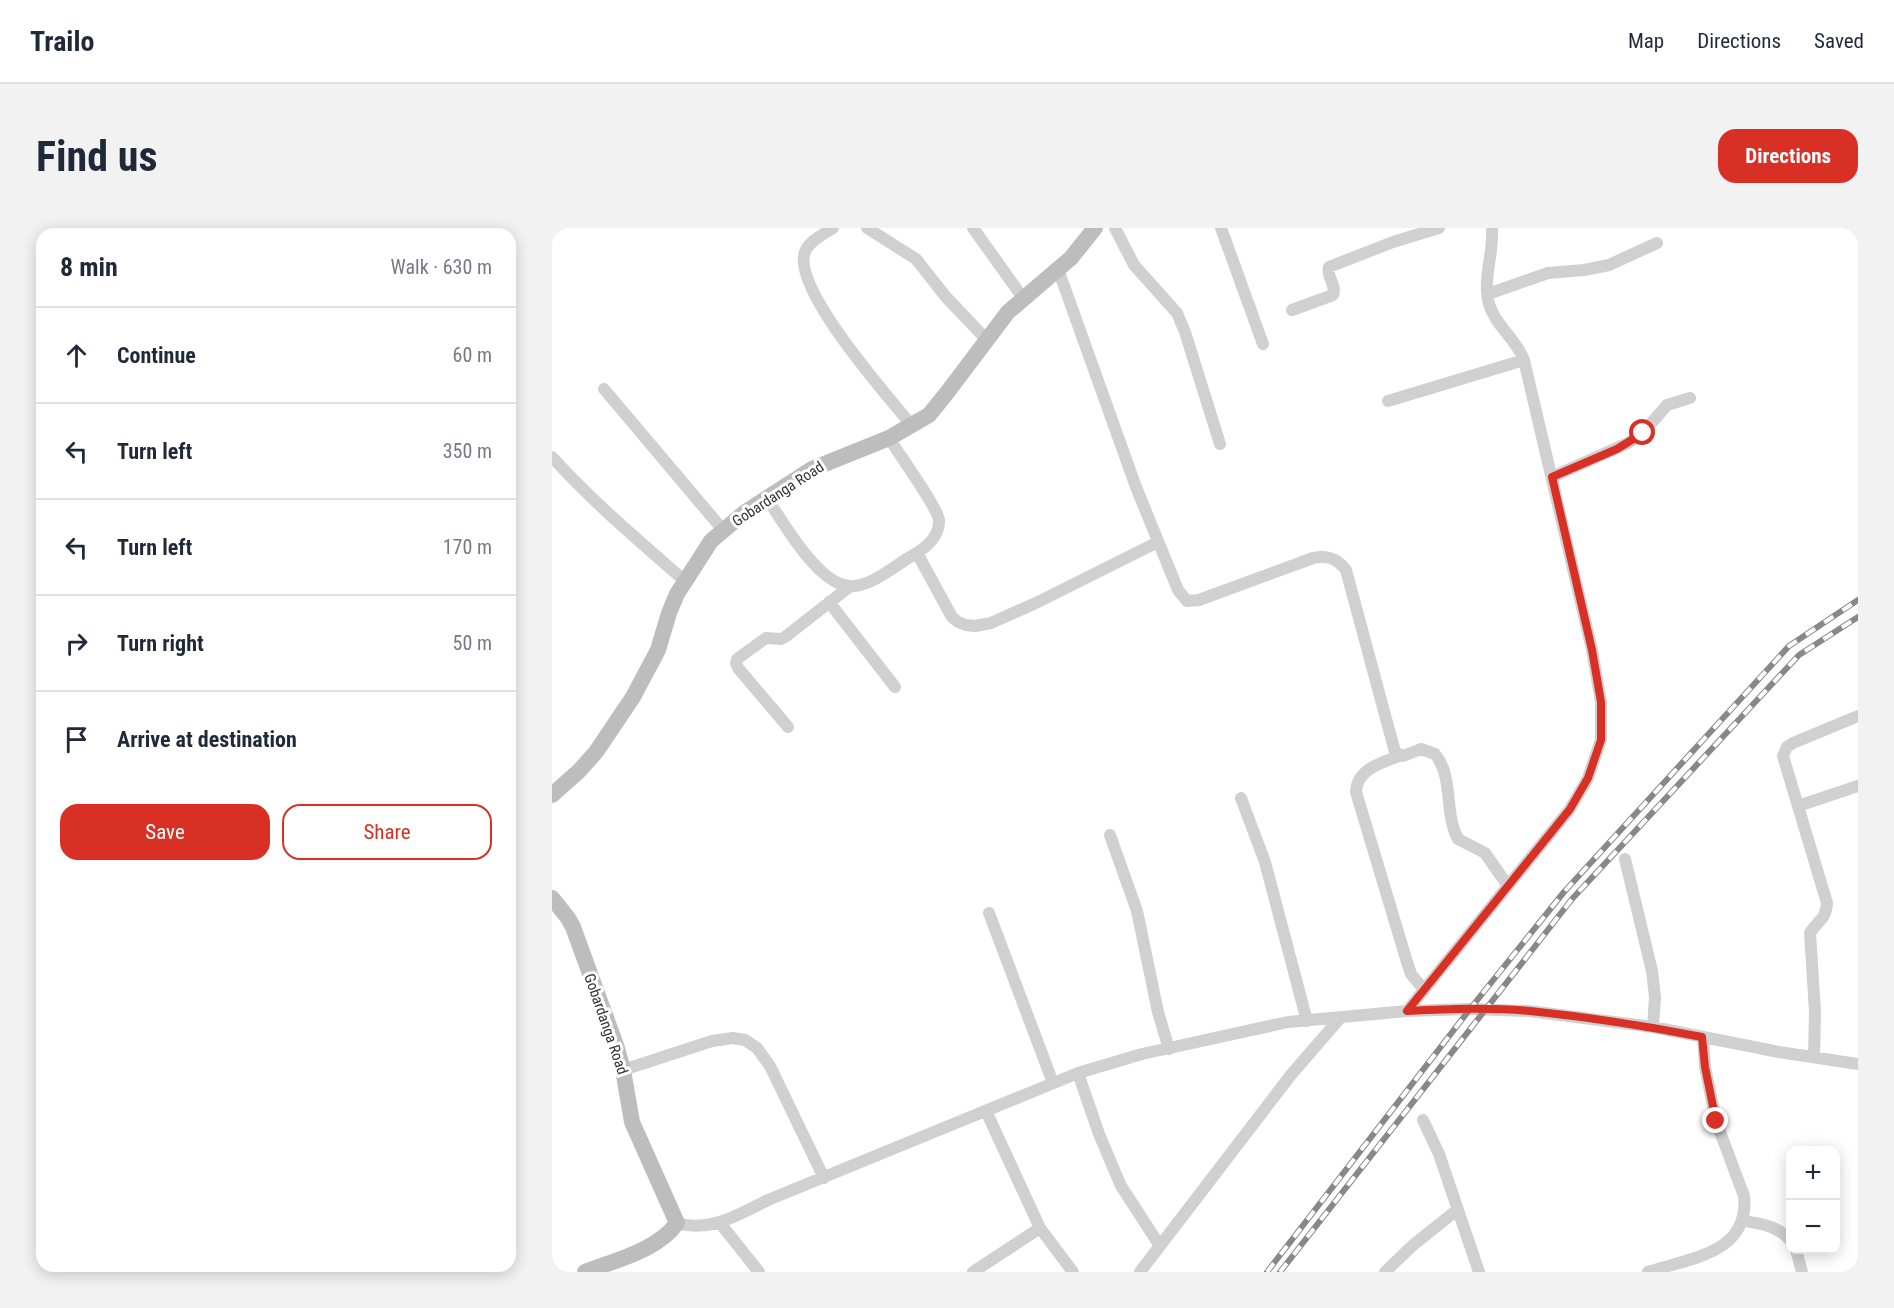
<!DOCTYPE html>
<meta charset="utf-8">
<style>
body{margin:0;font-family:"Roboto Condensed",sans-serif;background:#f2f2f3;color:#1f2937}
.controls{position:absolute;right:18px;bottom:18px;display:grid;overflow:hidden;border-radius:12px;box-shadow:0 3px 15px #0003}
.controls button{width:54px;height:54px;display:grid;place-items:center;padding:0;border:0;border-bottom:2px solid #e0e1e3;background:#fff;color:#1f2937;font:30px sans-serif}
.stop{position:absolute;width:18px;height:18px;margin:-14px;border:4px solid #d93025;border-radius:50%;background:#fff}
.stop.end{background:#d93025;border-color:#fff;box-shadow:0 2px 6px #0008}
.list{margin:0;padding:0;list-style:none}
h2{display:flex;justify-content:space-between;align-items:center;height:78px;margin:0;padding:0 24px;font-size:26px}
h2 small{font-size:20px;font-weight:400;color:#747a83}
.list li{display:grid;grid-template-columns:39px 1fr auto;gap:18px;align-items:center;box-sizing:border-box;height:96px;padding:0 24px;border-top:2px solid #e0e1e3}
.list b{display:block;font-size:22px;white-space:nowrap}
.list em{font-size:20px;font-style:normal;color:#747a83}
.actions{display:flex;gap:12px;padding:18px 24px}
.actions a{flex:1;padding:14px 0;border:2px solid #d93025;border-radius:18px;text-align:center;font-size:21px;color:#d93025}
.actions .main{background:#d93025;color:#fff}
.icon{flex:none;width:33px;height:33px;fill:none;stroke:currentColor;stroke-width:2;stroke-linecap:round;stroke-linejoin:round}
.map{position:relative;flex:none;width:1306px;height:1044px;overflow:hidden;border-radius:18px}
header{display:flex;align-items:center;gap:36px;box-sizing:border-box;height:84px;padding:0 30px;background:#fff;border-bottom:2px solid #e0e1e3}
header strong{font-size:28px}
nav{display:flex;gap:33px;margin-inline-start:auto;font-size:21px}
.intro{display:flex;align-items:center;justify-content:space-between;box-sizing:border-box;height:144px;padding:0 36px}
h1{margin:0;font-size:42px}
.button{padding:15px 27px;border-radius:18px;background:#d93025;color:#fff;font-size:21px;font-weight:700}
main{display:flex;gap:36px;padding:0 36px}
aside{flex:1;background:#fff;border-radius:18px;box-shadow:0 3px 15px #0003}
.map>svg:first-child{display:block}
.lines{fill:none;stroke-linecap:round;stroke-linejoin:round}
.street{stroke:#d0d0d0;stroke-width:12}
.secondary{stroke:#bdbdbd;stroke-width:16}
.rail-casing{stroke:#888;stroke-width:6}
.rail{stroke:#fff;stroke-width:4;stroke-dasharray:11;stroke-linecap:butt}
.route{stroke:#d93025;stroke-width:8}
.labels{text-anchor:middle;stroke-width:6;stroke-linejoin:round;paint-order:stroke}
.street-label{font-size:15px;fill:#333;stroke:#fff}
</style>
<header>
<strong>Trailo</strong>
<nav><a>Map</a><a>Directions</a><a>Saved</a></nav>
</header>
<div class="intro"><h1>Find us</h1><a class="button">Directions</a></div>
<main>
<aside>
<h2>8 min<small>Walk · 630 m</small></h2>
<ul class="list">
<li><svg class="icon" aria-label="ahead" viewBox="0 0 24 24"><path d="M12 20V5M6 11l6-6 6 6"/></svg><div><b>Continue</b></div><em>60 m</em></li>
<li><svg class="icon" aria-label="left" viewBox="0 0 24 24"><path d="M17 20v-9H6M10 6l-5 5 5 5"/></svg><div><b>Turn left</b></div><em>350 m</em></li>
<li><svg class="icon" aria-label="left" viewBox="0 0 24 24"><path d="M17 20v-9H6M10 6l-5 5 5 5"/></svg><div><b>Turn left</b></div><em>170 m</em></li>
<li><svg class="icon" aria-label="right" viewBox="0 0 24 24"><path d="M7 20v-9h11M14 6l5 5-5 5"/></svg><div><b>Turn right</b></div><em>50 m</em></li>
<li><svg class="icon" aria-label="arrive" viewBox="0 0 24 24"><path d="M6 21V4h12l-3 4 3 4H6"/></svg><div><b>Arrive at destination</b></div></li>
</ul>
<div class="actions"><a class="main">Save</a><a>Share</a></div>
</aside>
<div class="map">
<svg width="1306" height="1044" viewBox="0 0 1306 1044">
<rect width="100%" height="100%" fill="#fff"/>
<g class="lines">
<path class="street" d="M 281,0 C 272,6 257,13 253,24 C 239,60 337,169 360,198
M 315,0 L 364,31 L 394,69 L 434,111
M 421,0 L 471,70
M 563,0 L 582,37 L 625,85 L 633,104 L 668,216
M 669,0 L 711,116
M 506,41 L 584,259 L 626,362 L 635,373 L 647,372 L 761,330 C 775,327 785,330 794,342 L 843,524 L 851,528 L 869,521 L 883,526 C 902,549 892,586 906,611 L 933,625 L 956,658
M 936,66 L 996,45 L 1032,42 L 1057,37 L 1105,15
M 740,82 L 781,67 C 785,57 774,49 777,39 L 841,14 L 887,0
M 52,161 L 171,302
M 836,173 L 972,132
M 0,229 C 41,274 87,313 133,353
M 1000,249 L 1076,215 L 1091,205 L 1115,177 L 1138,170
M 215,270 C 230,293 266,356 297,358 C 317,360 341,339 358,329 C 372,321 388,310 387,292 C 385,278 346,225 337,210
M 365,325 L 400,389 L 406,394 L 414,397 L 423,398 L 439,395 L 486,374 L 606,314
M 277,374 L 343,459
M 236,499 L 186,440 L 184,435 L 185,431 L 214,410 L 229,411 L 233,409 L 297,359
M 847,528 C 829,535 805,541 804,564 L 855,734 L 859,746 L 872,762
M 689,570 L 713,634 L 755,793
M 1246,578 L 1306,558
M 558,607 L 585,683 L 606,784 L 617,821
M 1073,631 L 1100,743 L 1103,769 L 1101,799
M 437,685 L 501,855
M 855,783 L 1018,581 L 1036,550 L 1049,512 L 1049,474 L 1040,422 L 972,132 C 964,111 943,97 937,76 C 930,52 942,25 940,0
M 1262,829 L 1263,784 L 1258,705 C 1266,692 1274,692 1275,675 L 1231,528 L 1235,519 L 1241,515 L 1306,488
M 71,842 L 160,813 L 181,810 L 193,812 L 205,820 L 218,838 L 272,950
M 526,845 L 547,906 L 569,958 L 608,1018
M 434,883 L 488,1000 L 521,1044
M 871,892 L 887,926 L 927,1044
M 1192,993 C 1210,996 1226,998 1238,1012
M 125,995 C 159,1005 187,986 216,972 L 526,845 L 590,826 L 736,794 L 855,783 L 918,781 L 977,783 L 1101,799 L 1227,824 L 1306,836
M 168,995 L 207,1044
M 1244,1022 L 1250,1044
M 421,1044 L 488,1000
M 588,1044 L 738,848 L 789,789
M 833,1044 L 860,1018 L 905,982
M 1096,1044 C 1137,1030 1198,1026 1192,968 L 1164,893 L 1153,839 L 1151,809"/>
<path class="secondary" d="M 0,567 L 27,543 L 44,524 L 81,469 L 106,422 L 117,385 L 125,366 L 159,313 L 192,285 L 260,241 L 337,210 L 377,187 L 394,166 L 456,84 L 519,30 L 543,0
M 0,670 L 16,690 L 21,699 L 65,820 L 71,842 L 80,894 L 125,995 C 105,1023 63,1032 33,1044"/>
<defs>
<path id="rail" d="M 715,1044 L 918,781 L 1012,664 L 1237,418 L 1306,372
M 728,1044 L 1020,671 L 1247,427 L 1306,389"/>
</defs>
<use href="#rail" class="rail-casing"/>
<use href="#rail" class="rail"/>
</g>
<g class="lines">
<path class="route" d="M 1091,205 L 1065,221 L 1000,249 L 1040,422 L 1049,474 L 1049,512 L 1036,550 L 1018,581 L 855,783 C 896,781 937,779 978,783 C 1036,789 1094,798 1150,809 L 1153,839 L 1164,893"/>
</g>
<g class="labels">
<g class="street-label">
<text transform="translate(226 266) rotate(-33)" y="5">Gobardanga Road</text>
<text transform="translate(54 796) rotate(71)" y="5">Gobardanga Road</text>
</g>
</g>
</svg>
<div class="controls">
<button>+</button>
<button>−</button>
</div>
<div class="stop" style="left:1091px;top:205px"></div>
<div class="stop end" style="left:1164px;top:893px"></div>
</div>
</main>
